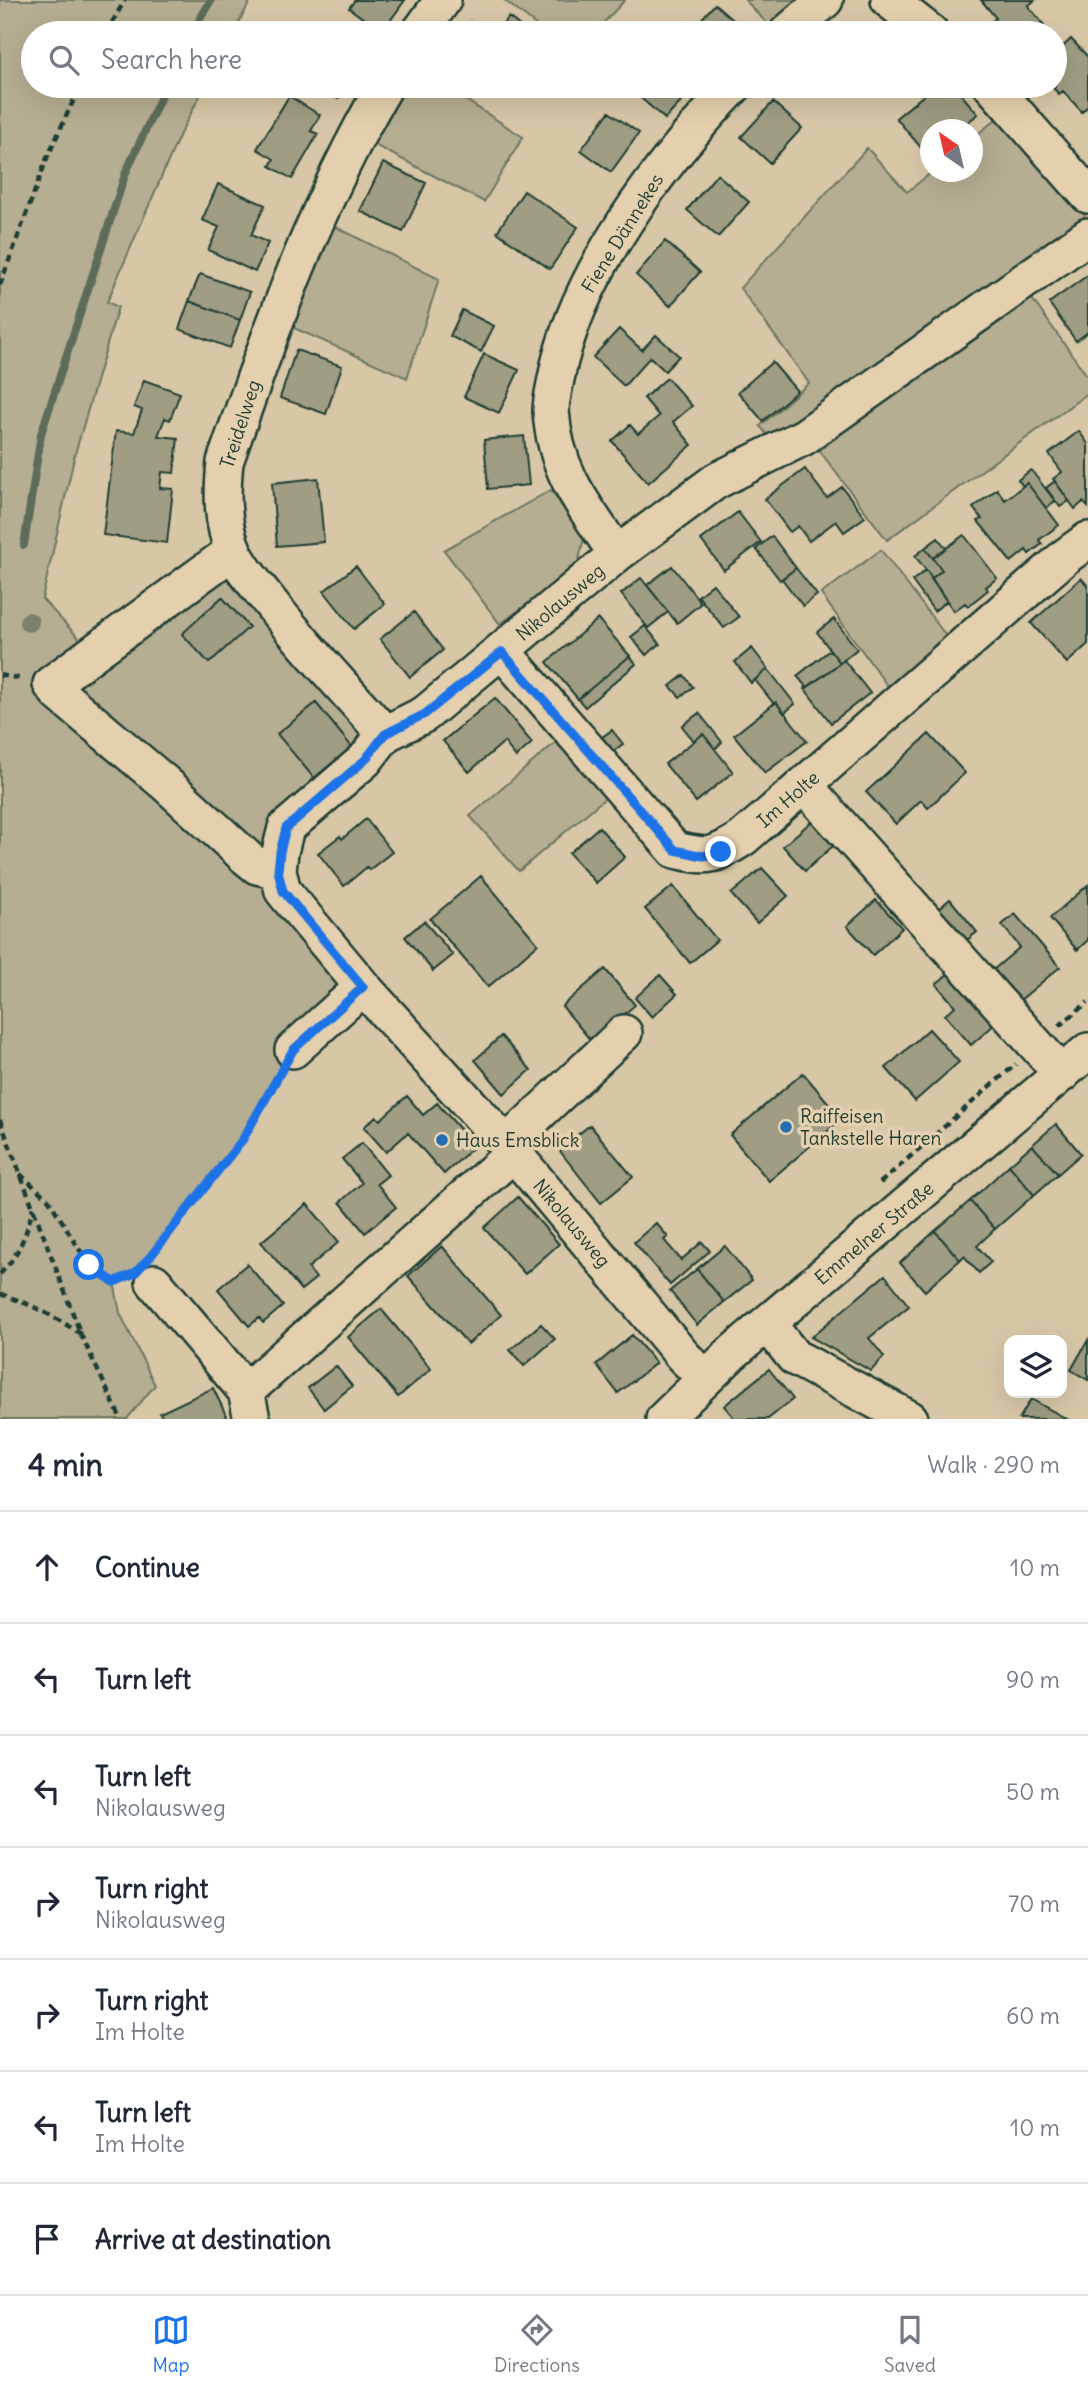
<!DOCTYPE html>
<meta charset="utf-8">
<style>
body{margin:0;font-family:Delius,sans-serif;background:#f6f6f7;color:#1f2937}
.controls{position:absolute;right:21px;bottom:21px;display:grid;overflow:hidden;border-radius:14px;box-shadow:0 7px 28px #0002}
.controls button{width:63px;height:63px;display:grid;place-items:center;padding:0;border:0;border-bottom:2px solid #e0e1e3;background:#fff;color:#1f2937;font:35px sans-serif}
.compass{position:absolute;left:920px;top:119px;width:63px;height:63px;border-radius:50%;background:#fff;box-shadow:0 7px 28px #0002;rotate:326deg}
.stop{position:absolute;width:21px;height:21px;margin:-16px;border:5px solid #1a73e8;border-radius:50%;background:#fff}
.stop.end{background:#1a73e8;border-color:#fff;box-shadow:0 2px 7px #0008}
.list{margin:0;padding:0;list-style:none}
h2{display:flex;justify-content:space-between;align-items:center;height:91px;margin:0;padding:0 28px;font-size:30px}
h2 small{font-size:23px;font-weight:400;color:#747a83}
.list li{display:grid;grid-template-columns:46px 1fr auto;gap:21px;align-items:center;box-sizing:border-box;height:112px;padding:0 28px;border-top:2px solid #e0e1e3}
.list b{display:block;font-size:26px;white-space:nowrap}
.list p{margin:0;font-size:23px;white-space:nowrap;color:#747a83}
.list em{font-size:23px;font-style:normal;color:#747a83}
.icon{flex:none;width:38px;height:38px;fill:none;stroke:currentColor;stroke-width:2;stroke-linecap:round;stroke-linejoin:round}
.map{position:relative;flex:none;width:1088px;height:1419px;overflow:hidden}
.search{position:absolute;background:#fff;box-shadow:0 7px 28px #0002;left:21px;right:21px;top:21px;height:77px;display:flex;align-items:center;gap:18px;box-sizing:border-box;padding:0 24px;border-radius:38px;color:#747a83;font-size:26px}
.sheet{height:875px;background:#fff}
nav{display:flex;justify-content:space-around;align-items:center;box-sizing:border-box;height:98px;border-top:2px solid #e0e1e3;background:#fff;font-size:19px;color:#747a83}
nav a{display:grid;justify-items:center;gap:4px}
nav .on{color:#1a73e8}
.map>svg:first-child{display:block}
.green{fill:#b6ae92;stroke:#6a7663;stroke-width:2}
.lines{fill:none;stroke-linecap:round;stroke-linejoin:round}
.stream{stroke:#5d6c5a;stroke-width:8}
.building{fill:#9f9d83;stroke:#1f3d34;stroke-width:2}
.minor-casing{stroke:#1f3d34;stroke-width:40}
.path{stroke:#1f3d34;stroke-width:4.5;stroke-dasharray:7 5;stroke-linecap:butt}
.minor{stroke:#e4d0ae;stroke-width:35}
.tree{fill:#7a816d}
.route{stroke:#1a73e8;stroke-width:9}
.poi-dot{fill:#1f6fb2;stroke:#e4d0ae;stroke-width:2.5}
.labels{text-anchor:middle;stroke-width:7;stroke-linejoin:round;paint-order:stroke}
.street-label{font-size:19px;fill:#1f3d34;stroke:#e4d0ae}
.poi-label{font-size:19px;fill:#1f3d34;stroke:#e4d0ae;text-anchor:start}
</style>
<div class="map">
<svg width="1088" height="1419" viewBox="0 0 1088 1419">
<rect width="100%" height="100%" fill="#d8c7a7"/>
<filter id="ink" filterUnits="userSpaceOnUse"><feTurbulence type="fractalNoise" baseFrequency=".0143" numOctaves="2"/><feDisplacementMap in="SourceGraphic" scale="14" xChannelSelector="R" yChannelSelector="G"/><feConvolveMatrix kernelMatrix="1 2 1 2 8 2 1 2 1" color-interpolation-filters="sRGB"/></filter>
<g filter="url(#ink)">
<path class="green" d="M 0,0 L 251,0 L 233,33 L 33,33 L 33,86 L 205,86 L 180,134 L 107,302 L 118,307 L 75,454 L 42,599 L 92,652 L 233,551 L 385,734 L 280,852 L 363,987 L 293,1050 L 243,1139 L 150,1257 L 135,1273 L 114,1282 L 120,1313 L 155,1385 L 127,1419 L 0,1419 Z
M 504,0 L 625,0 L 594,33 L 546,33 Z
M 745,0 L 809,0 L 775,32 Z
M 403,86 L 444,86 L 523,137 L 484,202 L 369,142 Z
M 1002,114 L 1083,200 L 1085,219 L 1077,232 L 804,425 L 770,438 L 760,426 L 809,383 L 740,288 L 867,148 L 907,192 L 932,172 L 972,172 L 973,138 Z
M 330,224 L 439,279 L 407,378 L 287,325 Z
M 1030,296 L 1088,377 L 1088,393 L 887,540 L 816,446 Z
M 551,490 L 584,538 L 577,568 L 500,624 L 444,550 Z
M 881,550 L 950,641 L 891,691 L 821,594 Z
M 562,737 L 611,793 L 519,871 L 470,816 Z"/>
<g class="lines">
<path class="stream" d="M 192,33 L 211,0
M 24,545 L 41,434 L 126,172 L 166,86"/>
</g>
<path class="building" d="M 355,0 L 405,0 L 382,32 L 349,8 Z
M 981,0 L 1035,0 L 1028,6 L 1044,25 L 1036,32 L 1038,33 L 992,33 L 986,26 L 996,18 Z
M 715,4 L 739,25 L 731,33 L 689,33 Z
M 509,17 L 528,33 L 496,33 Z
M 471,22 L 485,33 L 462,33 Z
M 1071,39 L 1088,57 L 1088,106 L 1082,112 L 1063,91 L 1059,94 L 1051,86 L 1055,86 L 1055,54 Z
M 317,86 L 347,86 L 338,99 Z
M 641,86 L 694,86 L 695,87 L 665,119 L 635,93 Z
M 935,86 L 954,86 L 978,114 L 958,130 L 930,130 L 930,153 L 927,155 L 896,118 Z
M 289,96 L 320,115 L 311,131 L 318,134 L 292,179 L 270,166 L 274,159 L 257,149 Z
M 773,102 L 802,128 L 770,163 L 741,137 Z
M 609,112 L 639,133 L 611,172 L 581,150 Z
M 383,163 L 426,183 L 403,232 L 360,211 Z
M 717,174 L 749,202 L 718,237 L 687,210 Z
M 218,184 L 265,205 L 251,235 L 268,243 L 255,272 L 208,250 L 219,227 L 202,220 Z
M 524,191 L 578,227 L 550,269 L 497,232 Z
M 665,241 L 700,272 L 670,306 L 636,275 Z
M 200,274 L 250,292 L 240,320 L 189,301 Z
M 1088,275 L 1088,332 L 1076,341 L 1049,303 Z
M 189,301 L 240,320 L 230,348 L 179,329 Z
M 462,310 L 494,326 L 481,352 L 450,336 Z
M 619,329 L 642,350 L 656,335 L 679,356 L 665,371 L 650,357 L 624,386 L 593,357 Z
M 296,350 L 342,366 L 326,414 L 280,398 Z
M 484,354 L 519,370 L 499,413 L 464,397 Z
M 772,362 L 797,391 L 763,421 L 738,392 Z
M 667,378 L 692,406 L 673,422 L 692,445 L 648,483 L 612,441 L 630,425 L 638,434 L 659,416 L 644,398 Z
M 144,380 L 180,393 L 170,420 L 165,418 L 158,436 L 178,438 L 174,473 L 162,472 L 160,488 L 173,489 L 167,543 L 103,535 L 116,431 L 134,433 L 142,410 L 134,407 Z
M 1079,431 L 1088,444 L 1088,507 L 1083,502 L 1075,509 L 1053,479 L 1062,472 L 1049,454 Z
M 524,436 L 529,485 L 488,489 L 484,440 Z
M 805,469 L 827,498 L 842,487 L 865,517 L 844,532 L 836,521 L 809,541 L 798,526 L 790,532 L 765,499 Z
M 1031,470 L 1055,501 L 1046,508 L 1027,483 L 1023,486 L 1018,480 Z
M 318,478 L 324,542 L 277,546 L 272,483 Z
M 1055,481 L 1069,501 L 1060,507 L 1046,488 Z
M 1027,483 L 1059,525 L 1039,540 L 1042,544 L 1029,554 L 1026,550 L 1011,562 L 978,521 L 982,519 L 973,508 L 997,489 L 1005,500 Z
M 738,512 L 761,542 L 724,570 L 701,540 Z
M 964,535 L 997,578 L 986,587 L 988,590 L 968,606 L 965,603 L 954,611 L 931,579 L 942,570 L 933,558 Z
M 772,536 L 796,568 L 780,580 L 756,549 Z
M 938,538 L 946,548 L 933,558 L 925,548 Z
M 925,548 L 942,570 L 932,578 L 915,556 Z
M 356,566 L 385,604 L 354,629 L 324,591 Z
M 672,566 L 701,603 L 677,623 L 647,585 Z
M 796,568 L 817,595 L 803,606 L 782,579 Z
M 926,570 L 947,601 L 934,611 L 912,581 Z
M 641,578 L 668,612 L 648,628 L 621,594 Z
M 1081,578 L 1088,586 L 1088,644 L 1067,663 L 1031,623 Z
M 713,584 L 739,617 L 724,628 L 698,596 Z
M 222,597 L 249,627 L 209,663 L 182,634 Z
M 414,612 L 443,650 L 410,677 L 380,639 Z
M 598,619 L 630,656 L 578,699 L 547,662 Z
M 834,619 L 857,649 L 840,663 L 817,632 Z
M 645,626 L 660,644 L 646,655 L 631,637 Z
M 752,648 L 768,669 L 751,683 L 735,662 Z
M 830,650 L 840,663 L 807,688 L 797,676 Z
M 630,656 L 636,664 L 585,707 L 578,699 Z
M 844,660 L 870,693 L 831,723 L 805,689 Z
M 768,669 L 795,704 L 784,713 L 776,702 L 774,704 L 755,680 Z
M 684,675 L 693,687 L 680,697 L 670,686 Z
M 495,698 L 532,743 L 516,757 L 504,742 L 469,772 L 443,741 Z
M 776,702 L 807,741 L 765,773 L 734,735 Z
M 316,703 L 352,747 L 314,778 L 277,734 Z
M 699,713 L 722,742 L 715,749 L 703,734 L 694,741 L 682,726 Z
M 612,730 L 623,744 L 612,752 L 601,738 Z
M 703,734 L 733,772 L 696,802 L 665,764 Z
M 929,734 L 965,773 L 928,808 L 921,800 L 896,824 L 866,792 Z
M 366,819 L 392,852 L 369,870 L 367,867 L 344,886 L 318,853 L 340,836 L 342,839 Z
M 812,821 L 833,846 L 805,871 L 783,846 Z
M 599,827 L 625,857 L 596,883 L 569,853 Z
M 762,868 L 788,896 L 757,923 L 731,894 Z
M 481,876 L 538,944 L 488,987 L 430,919 Z
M 1088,885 L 1088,940 L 1077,950 L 1050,918 Z
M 673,886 L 717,940 L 690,963 L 645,909 Z
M 950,899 L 977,932 L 962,944 L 935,912 Z
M 876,900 L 902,928 L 873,955 L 847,926 Z
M 1015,914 L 1060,967 L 1019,1001 L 993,970 L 1020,947 L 1002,925 Z
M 424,921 L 453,955 L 433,971 L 405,937 Z
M 605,969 L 635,1005 L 592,1042 L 562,1006 Z
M 948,974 L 967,994 L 976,986 L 1003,1017 L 971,1045 L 945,1015 L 955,1006 L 936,984 Z
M 660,975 L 677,994 L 652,1017 L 635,998 Z
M 929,1029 L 959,1062 L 915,1101 L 886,1068 Z
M 501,1036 L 531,1070 L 504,1094 L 475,1060 Z
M 803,1073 L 842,1119 L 769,1181 L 730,1135 Z
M 407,1096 L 423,1115 L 437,1103 L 475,1146 L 444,1174 L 408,1133 L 386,1152 L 364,1127 L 376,1116 L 380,1120 Z
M 1056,1124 L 1081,1154 L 1058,1174 L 1032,1145 Z
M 590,1125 L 633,1177 L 601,1203 L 559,1150 Z
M 362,1143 L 388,1175 L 377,1184 L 396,1207 L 365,1233 L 340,1202 L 362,1183 L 342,1159 Z
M 1032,1145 L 1058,1174 L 1034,1195 L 1009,1165 Z
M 1009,1165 L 1034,1195 L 995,1229 L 970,1201 Z
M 518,1197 L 559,1244 L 525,1274 L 484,1228 Z
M 970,1201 L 995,1229 L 977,1246 L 991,1262 L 979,1273 L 964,1256 L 960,1260 L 935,1231 Z
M 307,1204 L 339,1242 L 308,1268 L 316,1278 L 301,1290 L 261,1242 Z
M 656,1223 L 668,1237 L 664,1240 L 681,1260 L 702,1242 L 710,1251 L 670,1285 L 634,1242 Z
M 935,1231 L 960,1260 L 925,1291 L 900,1263 Z
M 442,1246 L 501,1315 L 468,1344 L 408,1276 Z
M 725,1246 L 752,1280 L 724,1302 L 697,1269 Z
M 247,1264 L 283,1306 L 263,1323 L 259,1318 L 249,1326 L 218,1289 Z
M 697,1269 L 724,1302 L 697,1325 L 670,1291 Z
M 885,1275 L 909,1306 L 869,1338 L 884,1357 L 871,1371 L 811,1337 Z
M 381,1309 L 431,1369 L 398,1397 L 348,1337 Z
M 541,1324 L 555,1339 L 524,1366 L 510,1350 Z
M 632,1335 L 656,1363 L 618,1393 L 596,1365 Z
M 1088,1340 L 1088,1380 L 1071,1370 Z
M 336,1366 L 352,1386 L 324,1409 L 308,1388 Z
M 769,1369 L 793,1399 L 768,1419 L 735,1419 L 724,1406 Z
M 213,1388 L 228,1419 L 163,1419 L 160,1413 Z
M 1031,1399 L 1067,1419 L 1019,1419 Z"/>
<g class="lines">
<defs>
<path id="minor" d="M 889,0 L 931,33
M 419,33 L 443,0
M 787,33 L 825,0
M 385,86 C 315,204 270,333 225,462 C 222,491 221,524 234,552 C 241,568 254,582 265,596 C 302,644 345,689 385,734
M 992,86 L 1088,195
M 233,551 L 51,684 L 58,693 L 166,784 L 246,857 L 257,866 L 278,871
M 617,554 C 584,506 555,472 551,411 C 551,401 554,389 556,379 C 575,275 662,161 734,86
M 502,651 L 675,850 C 709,858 713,857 743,838 L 1066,556 L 1088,540
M 804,785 L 1062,1074
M 293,1050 L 363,987
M 506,1144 L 624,1033
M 154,1282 L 246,1391 L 252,1419
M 768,1324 L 794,1357 L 910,1419
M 704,1377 L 683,1356 L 506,1144 L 363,987 L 283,891 L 278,871 L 280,852 L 286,828 L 365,760 L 385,734 L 425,714 L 617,554 L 716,481 L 804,437 L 1088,236
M 246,1391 L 514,1153
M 664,1419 L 732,1353 L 1088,1051"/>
</defs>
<use href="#minor" class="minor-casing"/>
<path class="path" d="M 106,33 L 125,0
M 0,285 L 47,158 L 80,86
M 0,675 L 23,679
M 1059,1026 L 1088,1002
M 0,1120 L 81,1335 L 121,1419
M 20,1174 L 49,1200 L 89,1265 L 114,1282 L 126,1277
M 880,1183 L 1016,1064
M 153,1254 L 243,1139 L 279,1075
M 0,1274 C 19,1255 27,1233 33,1207
M 0,1294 C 30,1303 55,1317 81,1334"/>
<use href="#minor" class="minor"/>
</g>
<circle class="tree" cx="29" cy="622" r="10"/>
</g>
<g class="lines" filter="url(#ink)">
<path class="route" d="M 89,1265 L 114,1282 L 135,1273 L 150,1257 L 243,1139 L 293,1050 L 363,987 L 283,891 L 278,871 L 280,852 L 286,828 L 365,760 L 385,734 L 425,714 L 502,652 L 675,850 L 703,856 L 721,852"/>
</g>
<g class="poi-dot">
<circle cx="786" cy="1127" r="7"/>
<circle cx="442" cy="1140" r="7"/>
</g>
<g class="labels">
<g class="street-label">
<text transform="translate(622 233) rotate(-58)" y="7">Fiene Dännekes</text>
<text transform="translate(240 424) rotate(-72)" y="7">Treidelweg</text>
<text transform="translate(560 602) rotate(-40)" y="7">Nikolausweg</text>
<text transform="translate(788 799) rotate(-41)" y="7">Im Holte</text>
<text transform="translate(572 1223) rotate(50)" y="7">Nikolausweg</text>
<text transform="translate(874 1233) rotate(-40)" y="7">Emmelner Straße</text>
</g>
<g class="poi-label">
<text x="800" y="1123">Raiffeisen<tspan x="800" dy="22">Tankstelle Haren</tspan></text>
<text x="456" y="1147">Haus Emsblick</text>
</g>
</g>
</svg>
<div class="controls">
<button><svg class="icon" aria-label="layers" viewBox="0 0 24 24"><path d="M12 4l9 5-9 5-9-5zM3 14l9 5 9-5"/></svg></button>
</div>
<svg class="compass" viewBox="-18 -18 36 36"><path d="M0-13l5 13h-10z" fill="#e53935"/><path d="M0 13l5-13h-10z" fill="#747a83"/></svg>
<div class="stop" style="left:89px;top:1265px"></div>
<div class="stop end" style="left:721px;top:852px"></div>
<div class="search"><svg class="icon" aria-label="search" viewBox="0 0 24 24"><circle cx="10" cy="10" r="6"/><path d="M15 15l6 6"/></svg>Search here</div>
</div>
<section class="sheet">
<h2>4 min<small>Walk · 290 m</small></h2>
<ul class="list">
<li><svg class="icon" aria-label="ahead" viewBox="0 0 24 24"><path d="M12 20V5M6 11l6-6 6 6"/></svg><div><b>Continue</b></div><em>10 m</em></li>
<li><svg class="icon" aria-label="left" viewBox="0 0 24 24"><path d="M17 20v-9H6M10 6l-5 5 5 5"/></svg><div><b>Turn left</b></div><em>90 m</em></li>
<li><svg class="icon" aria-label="left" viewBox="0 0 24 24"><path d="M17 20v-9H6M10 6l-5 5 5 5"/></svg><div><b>Turn left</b><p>Nikolausweg</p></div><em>50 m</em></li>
<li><svg class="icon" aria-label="right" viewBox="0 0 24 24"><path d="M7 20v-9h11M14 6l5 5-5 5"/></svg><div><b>Turn right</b><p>Nikolausweg</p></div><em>70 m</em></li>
<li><svg class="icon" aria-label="right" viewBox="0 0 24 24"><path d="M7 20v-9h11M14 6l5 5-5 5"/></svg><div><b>Turn right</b><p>Im Holte</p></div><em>60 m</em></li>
<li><svg class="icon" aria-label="left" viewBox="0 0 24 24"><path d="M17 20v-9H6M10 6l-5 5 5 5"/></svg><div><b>Turn left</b><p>Im Holte</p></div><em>10 m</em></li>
<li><svg class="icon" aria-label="arrive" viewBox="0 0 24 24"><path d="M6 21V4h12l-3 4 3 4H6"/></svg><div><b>Arrive at destination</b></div></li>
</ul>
</section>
<nav>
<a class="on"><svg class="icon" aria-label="map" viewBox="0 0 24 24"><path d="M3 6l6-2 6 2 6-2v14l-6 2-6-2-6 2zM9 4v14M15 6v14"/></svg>Map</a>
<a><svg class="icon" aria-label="directions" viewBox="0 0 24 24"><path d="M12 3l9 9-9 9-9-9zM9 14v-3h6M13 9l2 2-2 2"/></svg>Directions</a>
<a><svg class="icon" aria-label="saved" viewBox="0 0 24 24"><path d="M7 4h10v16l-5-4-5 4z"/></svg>Saved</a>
</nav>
